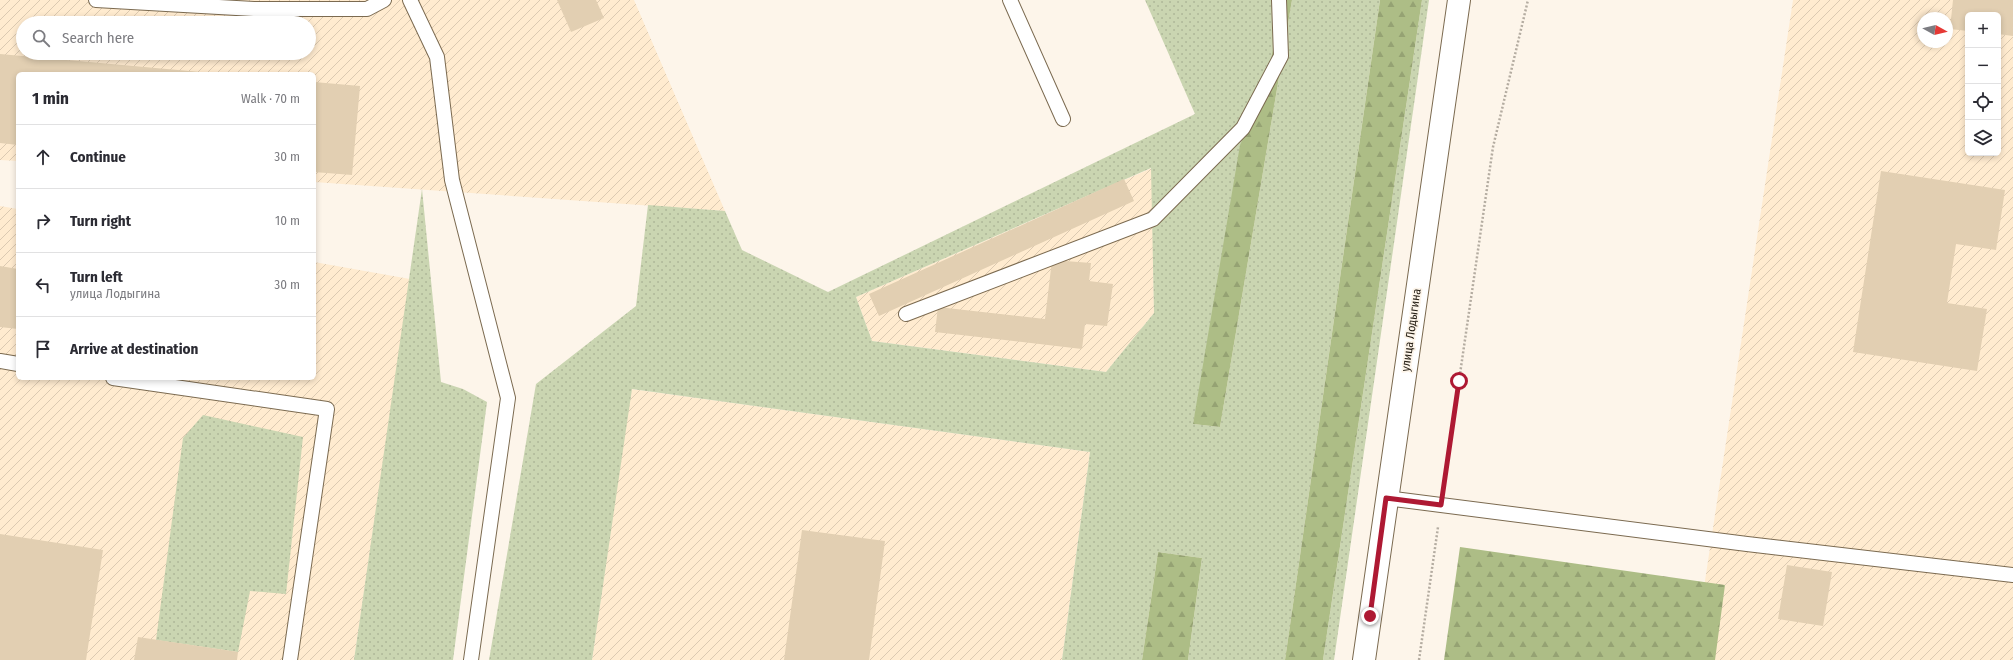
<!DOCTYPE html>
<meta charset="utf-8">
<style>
body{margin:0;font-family:"Fira Sans Condensed",sans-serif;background:#f2f2f3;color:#2b2b33}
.controls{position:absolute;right:12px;top:12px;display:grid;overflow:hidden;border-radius:6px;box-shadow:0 2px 6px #0003}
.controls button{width:36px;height:36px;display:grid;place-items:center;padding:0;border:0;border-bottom:1px solid #e1e1e2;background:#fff;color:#2b2b33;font:20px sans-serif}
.compass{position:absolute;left:1917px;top:12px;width:36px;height:36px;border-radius:50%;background:#fff;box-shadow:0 2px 6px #0003;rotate:98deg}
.stop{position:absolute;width:12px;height:12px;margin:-9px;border:3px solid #ae1933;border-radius:50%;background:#fff}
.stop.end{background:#ae1933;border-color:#fff;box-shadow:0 1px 4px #0008}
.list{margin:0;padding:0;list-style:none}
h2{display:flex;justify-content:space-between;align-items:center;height:52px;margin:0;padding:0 16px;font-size:17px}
h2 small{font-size:13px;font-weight:400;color:#7c7c81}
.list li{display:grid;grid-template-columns:26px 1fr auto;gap:12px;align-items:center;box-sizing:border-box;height:64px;padding:0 16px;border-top:1px solid #e1e1e2}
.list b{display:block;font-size:15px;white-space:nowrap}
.list p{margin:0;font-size:13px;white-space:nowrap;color:#7c7c81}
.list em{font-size:13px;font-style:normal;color:#7c7c81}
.icon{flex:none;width:22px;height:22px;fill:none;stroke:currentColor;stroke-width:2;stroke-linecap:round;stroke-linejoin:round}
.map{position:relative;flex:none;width:2013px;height:660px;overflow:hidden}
.search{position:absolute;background:#fff;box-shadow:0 2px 6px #0003;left:16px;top:16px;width:300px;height:44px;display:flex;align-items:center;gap:10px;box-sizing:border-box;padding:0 14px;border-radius:22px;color:#7c7c81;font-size:15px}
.panel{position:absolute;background:#fff;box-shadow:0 2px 6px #0003;left:16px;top:72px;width:300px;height:308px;border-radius:6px}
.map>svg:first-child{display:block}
.industrial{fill:url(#industrial-furrows);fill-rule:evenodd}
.grass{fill:url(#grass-dots);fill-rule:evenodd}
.forest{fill:url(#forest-firs)}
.building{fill:#e2cfb2}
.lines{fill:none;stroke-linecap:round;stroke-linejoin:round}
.service-casing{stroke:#7b6a50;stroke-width:16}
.primary-casing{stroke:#7b6a50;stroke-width:24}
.path{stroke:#b4aca1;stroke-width:2.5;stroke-dasharray:2 2;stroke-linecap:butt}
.service{stroke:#fff;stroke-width:14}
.primary{stroke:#fff;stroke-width:22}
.route{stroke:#ae1933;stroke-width:5}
.labels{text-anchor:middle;stroke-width:3.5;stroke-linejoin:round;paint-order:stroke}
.street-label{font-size:12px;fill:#282117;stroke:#fdf5ea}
</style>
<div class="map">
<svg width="2013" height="660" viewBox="0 0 2013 660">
<defs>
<pattern id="industrial-furrows" width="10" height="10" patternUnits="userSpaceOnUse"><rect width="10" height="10" fill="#ffebcf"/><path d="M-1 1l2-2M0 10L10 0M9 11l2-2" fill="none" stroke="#dbc9b1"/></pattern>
<pattern id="grass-dots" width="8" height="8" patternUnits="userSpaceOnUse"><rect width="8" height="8" fill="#cad5b1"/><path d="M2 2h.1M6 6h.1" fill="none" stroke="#aeb798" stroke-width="1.8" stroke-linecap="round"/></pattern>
<pattern id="forest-firs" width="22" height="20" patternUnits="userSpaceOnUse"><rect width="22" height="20" fill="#adbd86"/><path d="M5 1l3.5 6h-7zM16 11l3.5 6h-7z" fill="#95a273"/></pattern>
</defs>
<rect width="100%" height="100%" fill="#fdf5ea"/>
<path class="industrial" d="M 0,0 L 634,0 L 725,211 L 314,182 L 314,74 L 18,74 L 18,161 L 0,160 ZM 23,23 L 309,23 L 309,53 L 23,53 Z
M 1793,0 L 2013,0 L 2013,660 L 1693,660 ZM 1968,15 L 1998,15 L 1998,153 L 1968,153 ZM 1923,18 L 1947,18 L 1947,42 L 1923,42 Z
M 1152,168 L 1154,313 L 1106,372 L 872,341 L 856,297 Z
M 0,206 L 18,209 L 18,378 L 314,378 L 314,262 L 410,279 L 354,660 L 0,660 Z
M 631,389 L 1090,452 L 1062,660 L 592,660 Z"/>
<path class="grass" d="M 1145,0 L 1276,0 L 1276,29 L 1267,85 L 1193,424 L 1220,427 L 1292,0 L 1380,0 L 1285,660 L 1188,660 L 1202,558 L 1158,552 L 1142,660 L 1062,660 L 1090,452 L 632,389 L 592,660 L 489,660 L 536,384 L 636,306 L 648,205 L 725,211 L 742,250 L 828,292 L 1195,114 ZM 1151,168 L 1154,313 L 1106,372 L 872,341 L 856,297 Z
M 1422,0 L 1429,0 L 1334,660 L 1323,660 Z
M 422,189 L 441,382 L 463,389 L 487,402 L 453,660 L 354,660 Z
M 203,415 L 303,437 L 286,594 L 250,591 L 238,652 L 156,640 L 183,438 Z"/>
<path class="forest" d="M 1276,0 L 1292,0 L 1220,427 L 1193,424 L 1240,145 L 1267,85 L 1276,29 Z
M 1380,0 L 1422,0 L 1323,660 L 1285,660 Z
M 1460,547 L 1725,585 L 1715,660 L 1444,660 Z
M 1158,552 L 1202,558 L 1188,660 L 1142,660 Z"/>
<path class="building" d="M 557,0 L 596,0 L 604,18 L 571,32 Z
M 1953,0 L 2013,0 L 2013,36 L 1998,34 L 1998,15 L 1968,15 L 1968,31 L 1950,29 Z
M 0,54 L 211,73 L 211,74 L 18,74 L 18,145 L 0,143 Z
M 314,82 L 360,86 L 352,175 L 314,172 Z
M 1881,171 L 2005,190 L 1996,250 L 1956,244 L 1947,303 L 1987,309 L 1977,371 L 1853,352 Z
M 1124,179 L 1134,201 L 879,316 L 869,294 Z
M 1052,260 L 1091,263 L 1089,281 L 1113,284 L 1107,326 L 1085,324 L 1082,349 L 935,332 L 938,307 L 1045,319 Z
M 0,266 L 18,269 L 18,329 L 0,327 Z
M 802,530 L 885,541 L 869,660 L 784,660 Z
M 0,534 L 103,550 L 86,660 L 0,660 Z
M 1787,565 L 1832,572 L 1823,626 L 1778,619 Z
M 138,637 L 238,652 L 237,660 L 134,660 Z"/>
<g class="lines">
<defs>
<path id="service" d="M 96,0 L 254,9 L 367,9 L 384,0
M 410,0 L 437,57 L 452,180 L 508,398 L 471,660
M 1010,0 L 1063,119
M 906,314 L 1153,219 L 1243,128 L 1281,56 L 1279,0
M 0,361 L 18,364
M 113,378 L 327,409 L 290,660
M 1386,498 L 1747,544 L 2013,575"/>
<path id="primary" d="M 1364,660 L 1459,0"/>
</defs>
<use href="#service" class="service-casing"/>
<use href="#primary" class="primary-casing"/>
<path class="path" d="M 1444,484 L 1493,147 L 1528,0
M 1419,660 L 1438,527"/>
<use href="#service" class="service"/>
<use href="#primary" class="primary"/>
</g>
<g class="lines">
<path class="route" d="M 1370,616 L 1386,498 L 1441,505 L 1459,381"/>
</g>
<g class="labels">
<g class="street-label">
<text transform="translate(1411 330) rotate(-82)" y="4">улица Лодыгина</text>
</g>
</g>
</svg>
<div class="controls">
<button>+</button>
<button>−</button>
<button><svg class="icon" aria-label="locate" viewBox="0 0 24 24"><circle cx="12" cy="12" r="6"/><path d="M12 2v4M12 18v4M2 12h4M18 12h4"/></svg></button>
<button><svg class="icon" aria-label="layers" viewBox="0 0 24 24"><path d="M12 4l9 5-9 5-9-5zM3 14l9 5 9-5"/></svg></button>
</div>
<svg class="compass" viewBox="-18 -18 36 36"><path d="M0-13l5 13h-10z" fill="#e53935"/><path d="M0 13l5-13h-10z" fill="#7c7c81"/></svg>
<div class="stop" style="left:1459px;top:381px"></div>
<div class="stop end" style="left:1370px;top:616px"></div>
<div class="search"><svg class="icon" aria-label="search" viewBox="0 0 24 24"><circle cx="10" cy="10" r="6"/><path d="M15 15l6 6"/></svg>Search here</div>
<section class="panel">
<h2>1 min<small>Walk · 70 m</small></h2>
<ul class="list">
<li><svg class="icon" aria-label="ahead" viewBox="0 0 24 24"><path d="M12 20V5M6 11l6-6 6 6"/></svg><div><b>Continue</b></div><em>30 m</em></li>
<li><svg class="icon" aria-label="right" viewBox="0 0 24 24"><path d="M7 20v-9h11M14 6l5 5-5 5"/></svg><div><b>Turn right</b></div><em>10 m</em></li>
<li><svg class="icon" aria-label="left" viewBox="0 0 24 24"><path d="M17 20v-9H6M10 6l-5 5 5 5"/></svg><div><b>Turn left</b><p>улица Лодыгина</p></div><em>30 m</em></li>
<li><svg class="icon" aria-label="arrive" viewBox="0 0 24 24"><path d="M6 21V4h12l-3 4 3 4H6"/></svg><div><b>Arrive at destination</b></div></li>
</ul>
</section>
</div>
